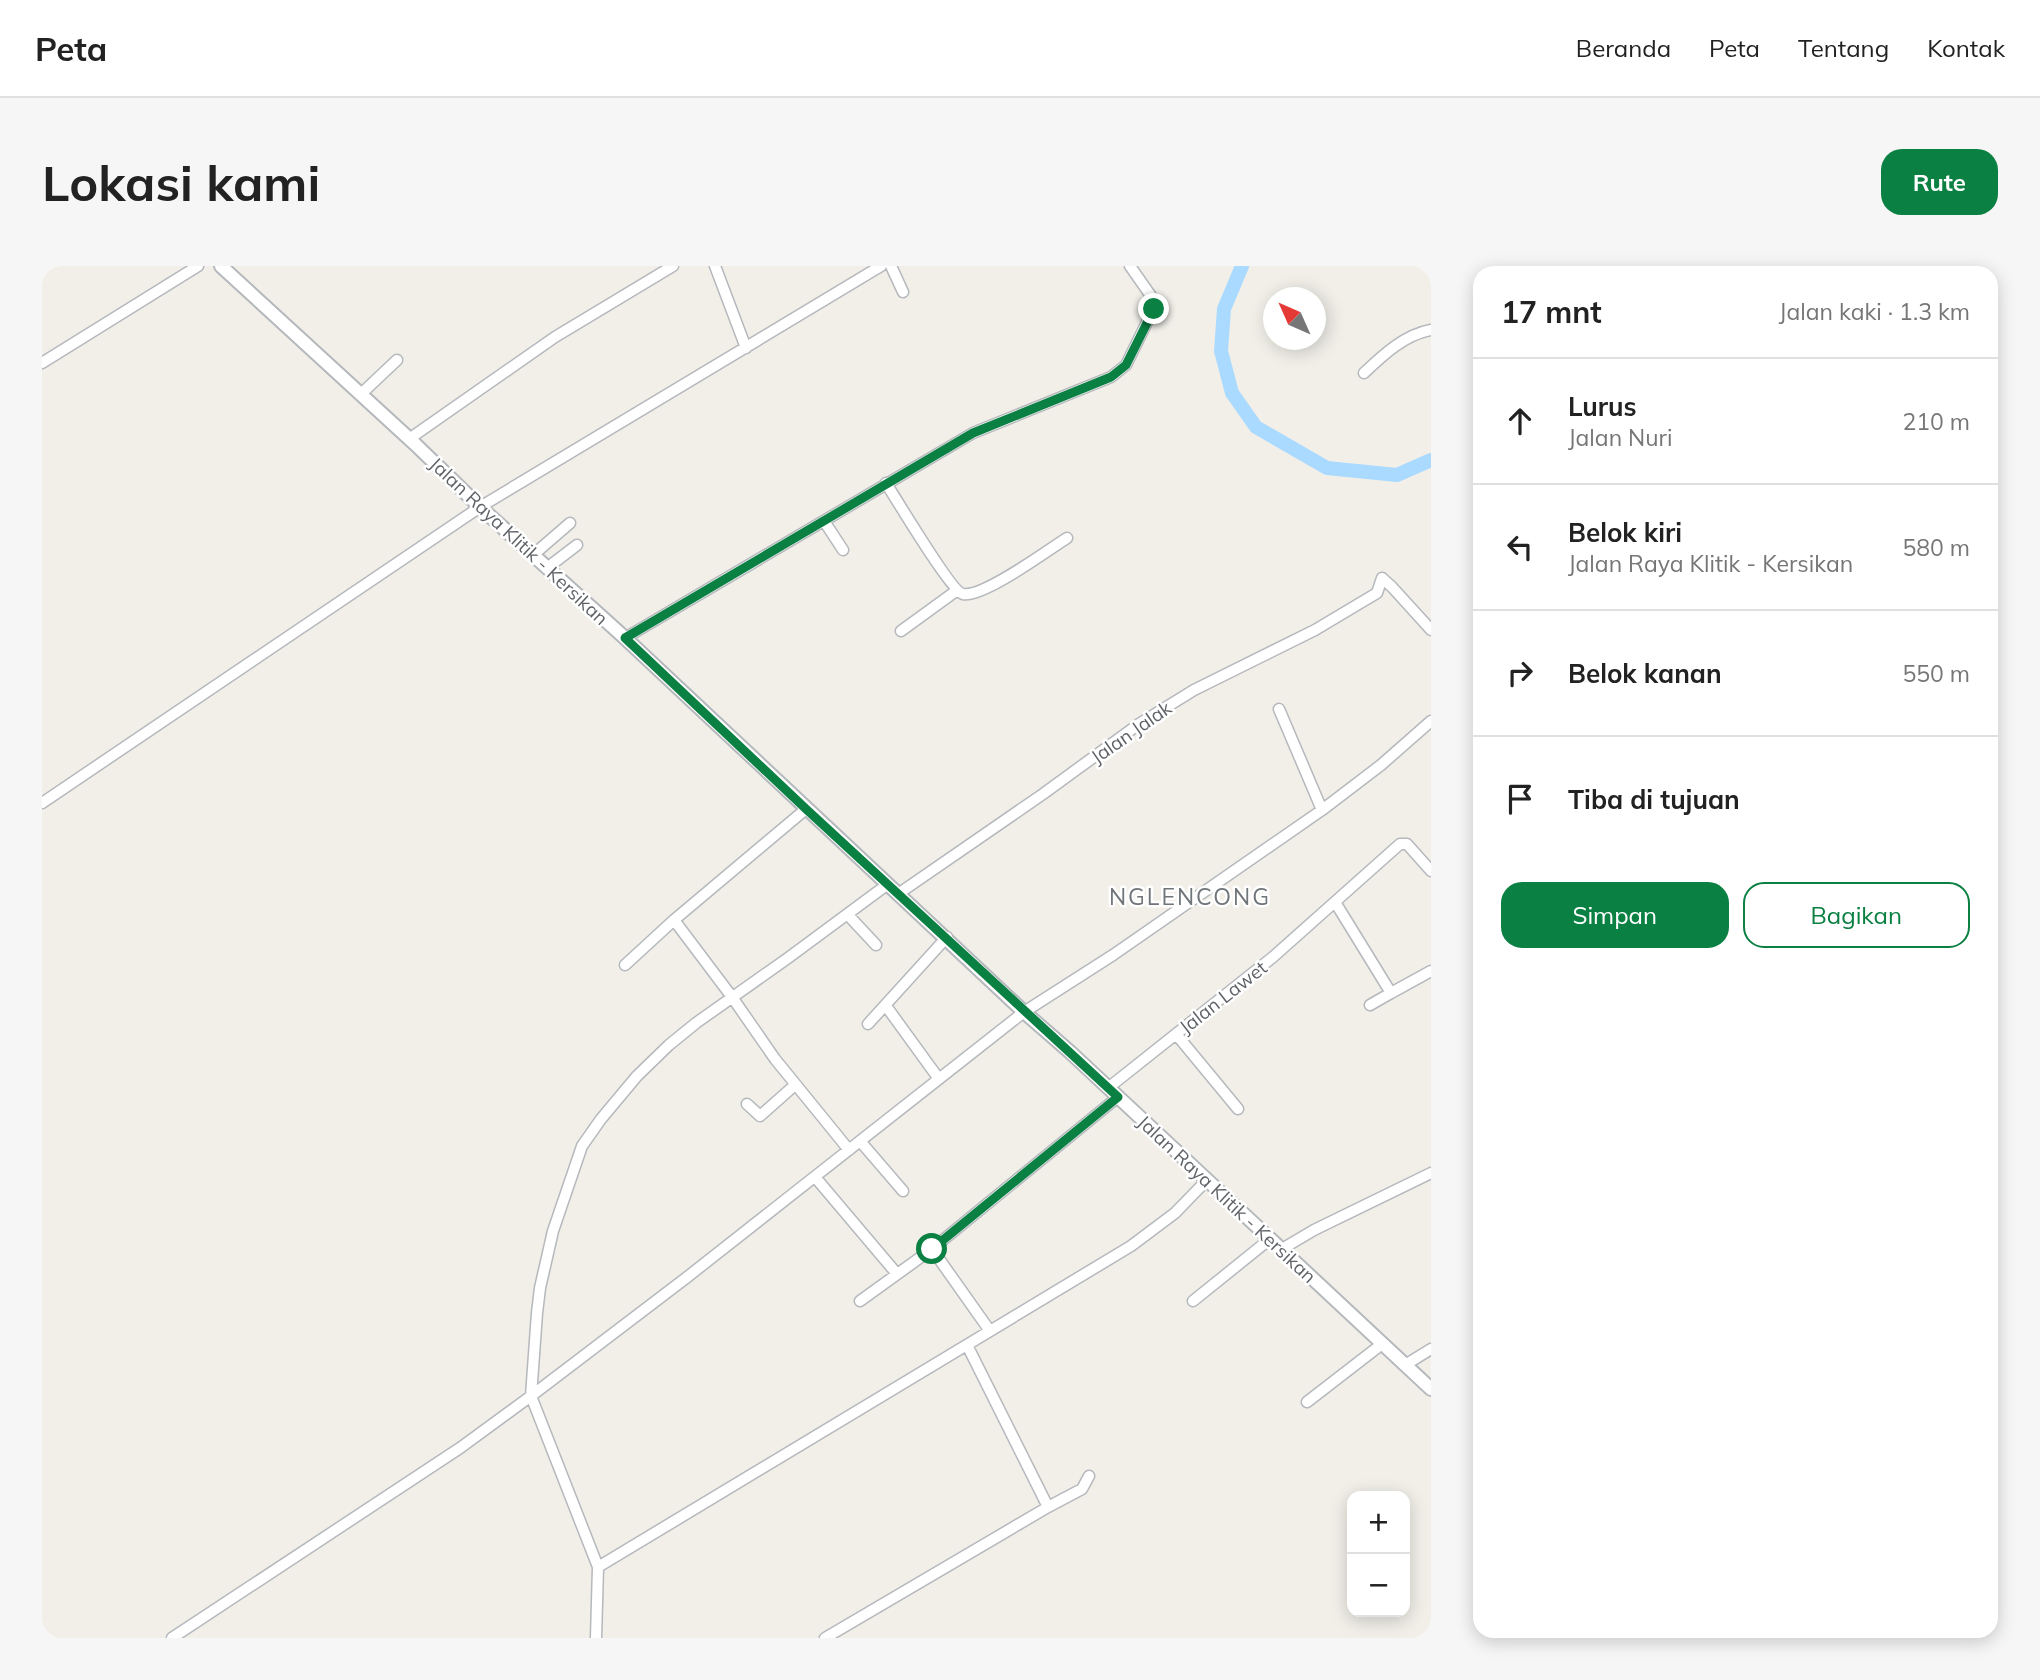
<!DOCTYPE html>
<html lang="id">
<meta charset="utf-8">
<style>
body{margin:0;font-family:Mulish,sans-serif;background:#f6f6f6;color:#222}
.controls{position:absolute;right:21px;bottom:21px;display:grid;overflow:hidden;border-radius:14px;box-shadow:0 4px 18px #0003}
.controls button{width:63px;height:63px;display:grid;place-items:center;padding:0;border:0;border-bottom:2px solid #e0e0e0;background:#fff;color:#222;font:35px sans-serif}
.compass{position:absolute;left:1221px;top:21px;width:63px;height:63px;border-radius:50%;background:#fff;box-shadow:0 4px 18px #0003;rotate:315deg}
.stop{position:absolute;width:21px;height:21px;margin:-16px;border:5px solid #0b8043;border-radius:50%;background:#fff}
.stop.end{background:#0b8043;border-color:#fff;box-shadow:0 2px 7px #0008}
.list{margin:0;padding:0;list-style:none}
h2{display:flex;justify-content:space-between;align-items:center;height:91px;margin:0;padding:0 28px;font-size:30px}
h2 small{font-size:23px;font-weight:400;color:#767676}
.list li{display:grid;grid-template-columns:46px 1fr auto;gap:21px;align-items:center;box-sizing:border-box;height:126px;padding:0 28px;border-top:2px solid #e0e0e0}
.list b{display:block;font-size:26px;white-space:nowrap}
.list p{margin:0;font-size:23px;white-space:nowrap;color:#767676}
.list em{font-size:23px;font-style:normal;color:#767676}
.actions{display:flex;gap:14px;padding:21px 28px}
.actions a{flex:1;padding:16px 0;border:2px solid #0b8043;border-radius:21px;text-align:center;font-size:24px;color:#0b8043}
.actions .main{background:#0b8043;color:#fff}
.icon{flex:none;width:38px;height:38px;fill:none;stroke:currentColor;stroke-width:2;stroke-linecap:round;stroke-linejoin:round}
.map{position:relative;flex:none;width:1389px;height:1372px;overflow:hidden;border-radius:21px}
header{display:flex;align-items:center;gap:42px;box-sizing:border-box;height:98px;padding:0 35px;background:#fff;border-bottom:2px solid #e0e0e0}
header strong{font-size:33px}
nav{display:flex;gap:38px;margin-inline-start:auto;font-size:24px}
.intro{display:flex;align-items:center;justify-content:space-between;box-sizing:border-box;height:168px;padding:0 42px}
h1{margin:0;font-size:49px}
.button{padding:18px 32px;border-radius:21px;background:#0b8043;color:#fff;font-size:24px;font-weight:700}
main{display:flex;gap:42px;padding:0 42px}
aside{flex:1;background:#fff;border-radius:21px;box-shadow:0 4px 18px #0003}
.map>svg:first-child{display:block}
.lines{fill:none;stroke-linecap:round;stroke-linejoin:round}
.river{stroke:#aadaff;stroke-width:14}
.minor-casing{stroke:#b5b8bc;stroke-width:13}
.tertiary-casing{stroke:#b5b8bc;stroke-width:16}
.minor{stroke:#fff;stroke-width:10}
.tertiary{stroke:#fff;stroke-width:12}
.route{stroke:#0b8043;stroke-width:9}
.labels{text-anchor:middle;stroke-width:5;stroke-linejoin:round;paint-order:stroke}
.street-label{font-size:19px;fill:#5f6368;stroke:#fff}
.quarter-label{font-size:23px;letter-spacing:2px;fill:#70757a;stroke:#fff}
</style>
<header>
<strong>Peta</strong>
<nav><a>Beranda</a><a>Peta</a><a>Tentang</a><a>Kontak</a></nav>
</header>
<div class="intro"><h1>Lokasi kami</h1><a class="button">Rute</a></div>
<main>
<div class="map">
<svg width="1389" height="1372" viewBox="0 0 1389 1372">
<rect width="100%" height="100%" fill="#f1efe8"/>
<g class="lines">
<path class="river" d="M 1200,0 L 1182,43 L 1179,85 L 1190,127 L 1214,161 L 1285,202 L 1355,209 L 1389,194"/>
<defs>
<path id="minor" d="M 673,0 L 704,82
M 849,0 L 861,26
M 0,97 L 156,0
M 1322,107 C 1341,89 1362,69 1389,64
M 319,128 L 355,94
M 367,173 L 513,71 L 631,0
M 844,217 C 854,233 910,326 921,328 C 941,332 1006,284 1025,272
M 782,255 L 801,284
M 491,289 L 528,257
M 505,302 L 535,279
M 859,365 L 914,325
M 583,372 L 931,167 L 1069,111 L 1084,99 L 1112,42 L 1109,30 L 1088,0
M 1237,443 L 1280,544
M 0,537 L 438,241 L 839,0
M 856,628 L 1001,528 L 1097,458 L 1152,424 L 1273,364 L 1335,327 L 1340,312 L 1350,321 L 1389,364
M 1293,636 L 1349,727 L 1389,705
M 806,649 L 834,679
M 632,654 L 690,731 L 733,793 L 807,884
M 583,699 L 632,654 L 764,543
M 1328,739 L 1349,727
M 844,740 L 897,813
M 826,758 L 905,671
M 1134,768 L 1196,843
M 1066,822 L 1231,691 L 1358,578 L 1365,578 L 1389,605
M 705,838 L 718,850 L 753,819
M 818,875 L 861,925
M 773,911 L 855,1008
M 890,983 L 948,1065
M 1240,983 L 1272,964 L 1389,907
M 818,1035 L 890,983 L 1076,831
M 1151,1035 L 1228,973
M 1363,1099 L 1389,1083
M 1265,1136 L 1340,1078
M 1006,1241 L 1040,1223 L 1047,1210
M 556,1301 L 489,1130 L 644,1012 L 982,746 L 1071,689 L 1280,544 L 1339,499 L 1389,455
M 130,1372 L 418,1182 L 489,1130 L 495,1047 L 498,1022 L 511,965 L 540,880 L 559,853 L 595,810 L 627,779 L 654,757 L 746,692 L 846,618
M 554,1372 L 556,1301 L 1089,980 L 1133,947 L 1165,914
M 783,1372 L 1006,1241 L 925,1079"/>
<path id="tertiary" d="M 179,0 L 373,178 L 438,241 L 583,372 L 982,746 L 1028,786 L 1389,1123"/>
</defs>
<use href="#minor" class="minor-casing"/>
<use href="#tertiary" class="tertiary-casing"/>
<use href="#minor" class="minor"/>
<use href="#tertiary" class="tertiary"/>
</g>
<g class="lines">
<path class="route" d="M 890,983 L 1076,831 L 764,543 L 583,372 L 931,167 L 1069,111 L 1084,99 L 1112,43"/>
</g>
<g class="labels">
<g class="street-label">
<text transform="translate(477 275) rotate(43)" y="7">Jalan Raya Klitik - Kersikan</text>
<text transform="translate(1089 466) rotate(-35)" y="7">Jalan Jalak</text>
<text transform="translate(1181 731) rotate(-38)" y="7">Jalan Lawet</text>
<text transform="translate(1185 933) rotate(43)" y="7">Jalan Raya Klitik - Kersikan</text>
</g>
<g class="quarter-label">
<text x="1148" y="639">NGLENCONG</text>
</g>
</g>
</svg>
<div class="controls">
<button>+</button>
<button>−</button>
</div>
<svg class="compass" viewBox="-18 -18 36 36"><path d="M0-13l5 13h-10z" fill="#e53935"/><path d="M0 13l5-13h-10z" fill="#767676"/></svg>
<div class="stop" style="left:890px;top:983px"></div>
<div class="stop end" style="left:1112px;top:43px"></div>
</div>
<aside>
<h2>17 mnt<small>Jalan kaki · 1.3 km</small></h2>
<ul class="list">
<li><svg class="icon" aria-label="ahead" viewBox="0 0 24 24"><path d="M12 20V5M6 11l6-6 6 6"/></svg><div><b>Lurus</b><p>Jalan Nuri</p></div><em>210 m</em></li>
<li><svg class="icon" aria-label="left" viewBox="0 0 24 24"><path d="M17 20v-9H6M10 6l-5 5 5 5"/></svg><div><b>Belok kiri</b><p>Jalan Raya Klitik - Kersikan</p></div><em>580 m</em></li>
<li><svg class="icon" aria-label="right" viewBox="0 0 24 24"><path d="M7 20v-9h11M14 6l5 5-5 5"/></svg><div><b>Belok kanan</b></div><em>550 m</em></li>
<li><svg class="icon" aria-label="arrive" viewBox="0 0 24 24"><path d="M6 21V4h12l-3 4 3 4H6"/></svg><div><b>Tiba di tujuan</b></div></li>
</ul>
<div class="actions"><a class="main">Simpan</a><a>Bagikan</a></div>
</aside>
</main>
